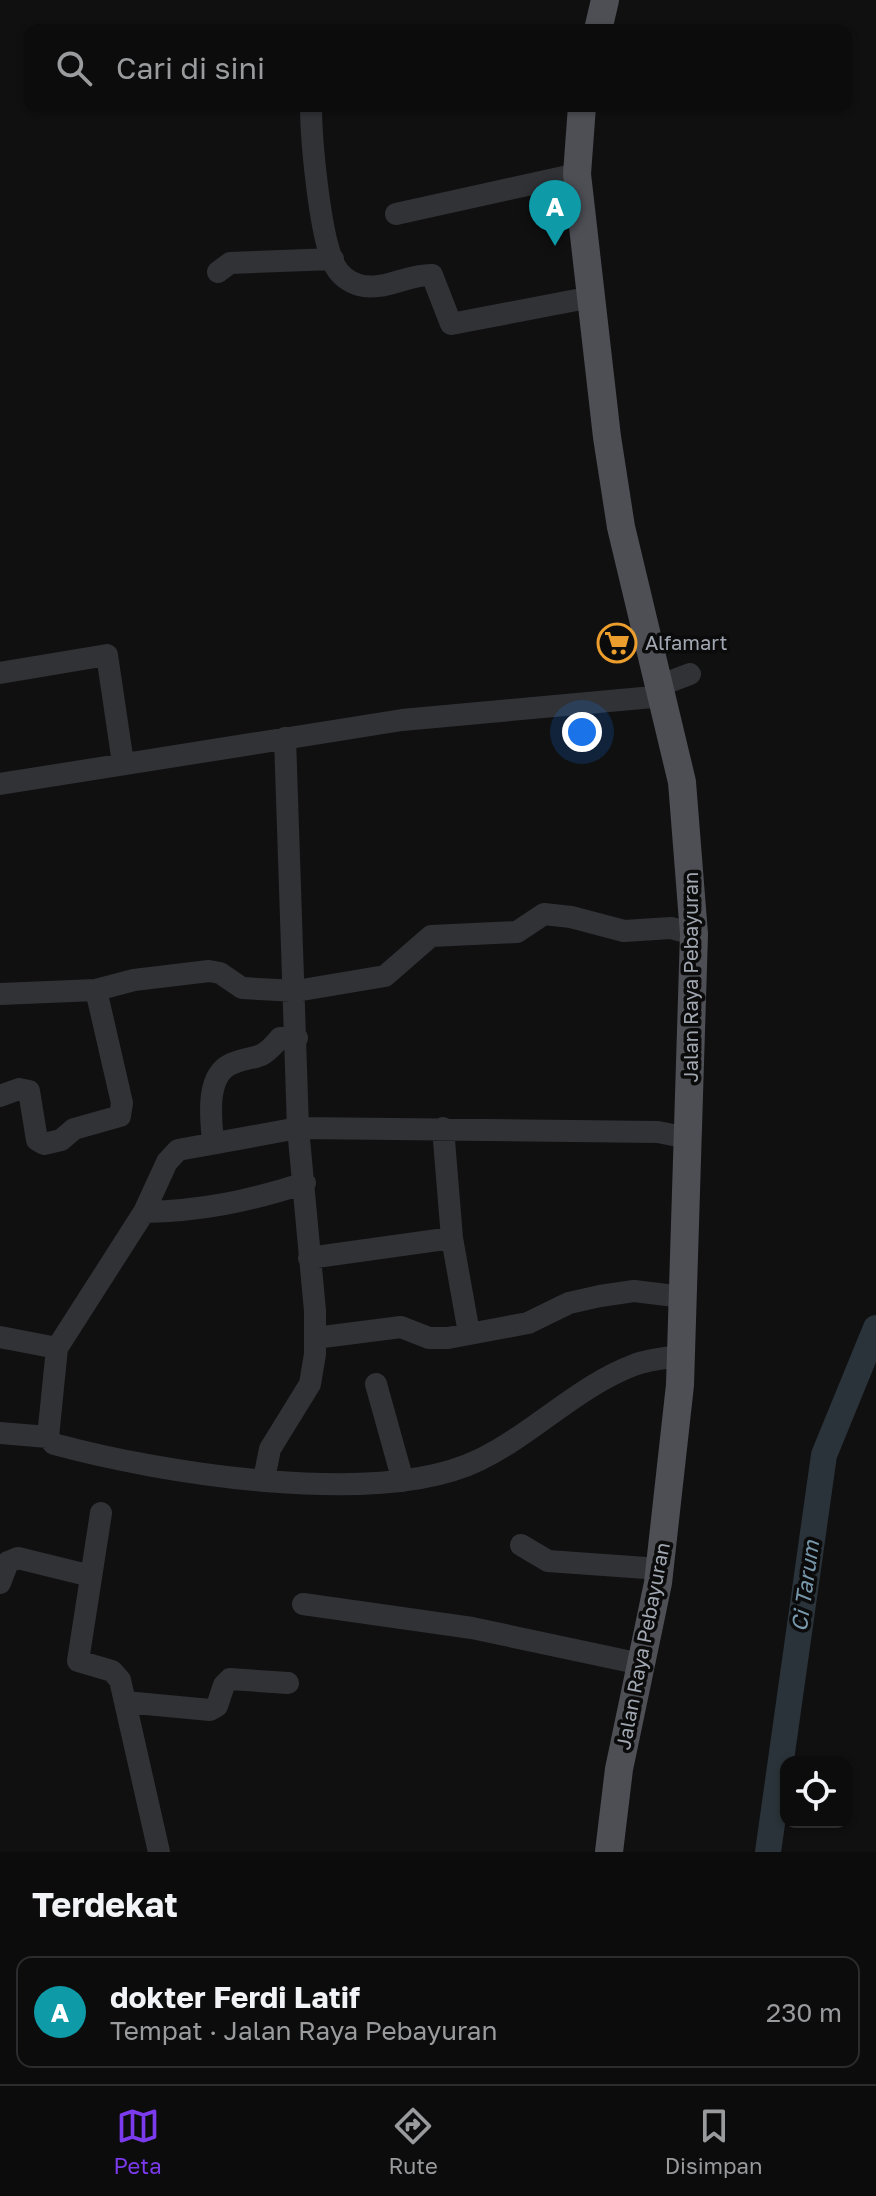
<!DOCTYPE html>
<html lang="id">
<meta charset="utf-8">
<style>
body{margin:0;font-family:"Golos Text",sans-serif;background:#1a1a1b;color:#f1f3f6}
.controls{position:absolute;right:24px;bottom:24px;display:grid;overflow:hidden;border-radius:16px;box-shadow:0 2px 6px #0004}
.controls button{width:72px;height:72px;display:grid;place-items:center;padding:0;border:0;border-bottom:2px solid #2c2c2e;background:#0c0c0d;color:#f1f3f6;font:40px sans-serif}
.you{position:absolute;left:582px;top:732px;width:28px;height:28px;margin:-20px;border:6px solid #fff;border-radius:50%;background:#1a73e8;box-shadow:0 0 0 12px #1a73e833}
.badge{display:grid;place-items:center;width:52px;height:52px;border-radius:50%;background:#7c3aed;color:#fff;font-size:26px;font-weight:700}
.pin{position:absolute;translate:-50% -66px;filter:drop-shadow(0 2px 4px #0008)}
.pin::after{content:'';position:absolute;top:42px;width:28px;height:24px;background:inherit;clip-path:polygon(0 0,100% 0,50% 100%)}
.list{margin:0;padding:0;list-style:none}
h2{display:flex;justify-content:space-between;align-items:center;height:104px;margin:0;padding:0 32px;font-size:34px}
h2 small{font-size:26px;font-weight:400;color:#9a9b9d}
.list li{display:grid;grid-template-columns:52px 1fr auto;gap:24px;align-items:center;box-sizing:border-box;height:112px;margin:0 16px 16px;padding:0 16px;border:2px solid #2c2c2e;border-radius:16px}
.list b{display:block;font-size:30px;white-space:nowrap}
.list p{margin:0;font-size:26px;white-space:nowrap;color:#9a9b9d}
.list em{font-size:26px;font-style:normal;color:#9a9b9d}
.icon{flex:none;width:44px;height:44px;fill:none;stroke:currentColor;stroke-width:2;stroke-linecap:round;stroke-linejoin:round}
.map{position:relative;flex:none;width:876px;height:1852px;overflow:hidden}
.search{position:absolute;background:#0c0c0d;box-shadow:0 2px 6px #0004;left:24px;right:24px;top:24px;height:88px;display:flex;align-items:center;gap:20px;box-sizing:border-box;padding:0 28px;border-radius:16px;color:#9a9b9d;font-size:30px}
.sheet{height:232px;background:#0c0c0d}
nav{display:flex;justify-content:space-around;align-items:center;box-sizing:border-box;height:112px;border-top:2px solid #2c2c2e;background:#0c0c0d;font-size:22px;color:#9a9b9d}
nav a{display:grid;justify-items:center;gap:4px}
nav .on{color:#7c3aed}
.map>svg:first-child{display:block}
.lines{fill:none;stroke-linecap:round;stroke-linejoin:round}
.river{stroke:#2a3339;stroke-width:26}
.minor{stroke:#313236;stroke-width:22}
.major{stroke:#4d4f55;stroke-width:28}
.labels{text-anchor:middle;stroke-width:7;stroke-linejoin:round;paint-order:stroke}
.poi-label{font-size:20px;fill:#a1a7b1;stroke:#0b0b0c;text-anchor:start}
.street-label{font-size:20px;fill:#a1a7b1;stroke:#0b0b0c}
.water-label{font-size:22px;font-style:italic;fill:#7898ac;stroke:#0b0b0c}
</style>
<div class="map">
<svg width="876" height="1852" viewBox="0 0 876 1852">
<rect width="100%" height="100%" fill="#101011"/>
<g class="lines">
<path class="river" d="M 768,1852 L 824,1455 L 876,1328"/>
<path class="minor" d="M 311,106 C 311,139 320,239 335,266 C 340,275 349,282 359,285 C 382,292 408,274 432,275 L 451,324 L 592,297
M 396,214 L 577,174
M 218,272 L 230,263 L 333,259
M 0,673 L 107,655 L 123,763
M 661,685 L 690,674
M 0,784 L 402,720 L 664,696
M 0,994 L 96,990 L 134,980 L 209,971 L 220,973 L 242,988 L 296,991 L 385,976 L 431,936 L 517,932 L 544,914 L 571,917 L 624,931 L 671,928 L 694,934
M 0,1096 L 19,1089 L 29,1091 L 37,1140 L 44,1144 L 61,1140 L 74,1129 L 120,1116 L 122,1103 L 96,990
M 443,1128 L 452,1238
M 213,1141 C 211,1119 205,1076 231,1064 C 257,1053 258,1064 280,1038 L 297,1038
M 144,1212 C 201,1211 250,1201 305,1183
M 309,1258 L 452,1238 L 469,1333
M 0,1337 L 57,1348 L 48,1437 L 54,1444 C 160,1473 379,1509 479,1460 C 533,1434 578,1386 634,1365 C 649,1359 666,1358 682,1356
M 315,1338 L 401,1327 L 429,1338 L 448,1338 L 528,1323 L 569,1303 L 600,1296 L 634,1291 L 683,1297
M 57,1348 L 144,1212 L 167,1162 L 178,1150 L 298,1128 L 658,1132 L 688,1138
M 376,1384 L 403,1481
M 0,1433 L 48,1437
M 264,1479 L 270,1449 L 310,1384 L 315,1354 L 315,1311 L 298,1128 L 285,738
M 101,1513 L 78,1661 L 112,1671 L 120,1680 L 159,1852
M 521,1545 L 548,1561 L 660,1569
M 0,1583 L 8,1562 L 18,1558 L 91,1576
M 303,1604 L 472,1628 L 641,1664
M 125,1702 L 210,1710 L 217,1706 L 224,1685 L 230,1679 L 288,1683"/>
<path class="major" d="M 598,30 L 605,0
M 582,106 L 577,174 L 607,437 L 621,527 L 682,782 L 694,934 L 680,1385 L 658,1583 L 619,1769 L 609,1852"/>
</g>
<defs>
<symbol id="supermarket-ring" viewBox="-11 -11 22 22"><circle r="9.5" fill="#0b0b0c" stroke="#eb9e2d" stroke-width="1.5"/><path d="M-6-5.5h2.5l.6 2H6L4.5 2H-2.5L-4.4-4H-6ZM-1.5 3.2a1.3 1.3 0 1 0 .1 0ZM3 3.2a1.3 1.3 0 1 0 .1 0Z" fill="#eb9e2d"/></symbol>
</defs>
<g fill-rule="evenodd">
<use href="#supermarket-ring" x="595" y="621" width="44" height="44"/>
</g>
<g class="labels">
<g class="poi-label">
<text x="645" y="650">Alfamart</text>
</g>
<g class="street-label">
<text transform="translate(691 977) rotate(-90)" y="7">Jalan Raya Pebayuran</text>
<text transform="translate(643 1646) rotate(-79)" y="7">Jalan Raya Pebayuran</text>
</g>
<g class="water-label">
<text transform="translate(805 1586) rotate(-82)" y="8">Ci Tarum</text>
</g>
</g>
</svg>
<div class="controls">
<button><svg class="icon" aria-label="locate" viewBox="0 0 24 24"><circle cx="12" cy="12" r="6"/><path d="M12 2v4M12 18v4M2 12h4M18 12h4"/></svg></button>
</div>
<div class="you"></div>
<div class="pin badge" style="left:555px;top:246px;background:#0f9aa8">A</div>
<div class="search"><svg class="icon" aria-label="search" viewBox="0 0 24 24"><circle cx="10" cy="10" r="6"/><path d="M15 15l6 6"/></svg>Cari di sini</div>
</div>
<section class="sheet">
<h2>Terdekat<small></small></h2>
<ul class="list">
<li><span class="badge" style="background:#0f9aa8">A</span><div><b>dokter Ferdi Latif</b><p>Tempat · Jalan Raya Pebayuran</p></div><em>230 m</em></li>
</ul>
</section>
<nav>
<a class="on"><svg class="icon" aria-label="map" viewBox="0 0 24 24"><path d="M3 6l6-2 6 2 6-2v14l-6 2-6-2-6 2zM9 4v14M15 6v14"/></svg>Peta</a>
<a><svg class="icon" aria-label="directions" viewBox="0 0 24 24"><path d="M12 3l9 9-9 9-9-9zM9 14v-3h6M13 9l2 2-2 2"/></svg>Rute</a>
<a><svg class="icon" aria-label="saved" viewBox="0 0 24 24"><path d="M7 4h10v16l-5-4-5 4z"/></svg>Disimpan</a>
</nav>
